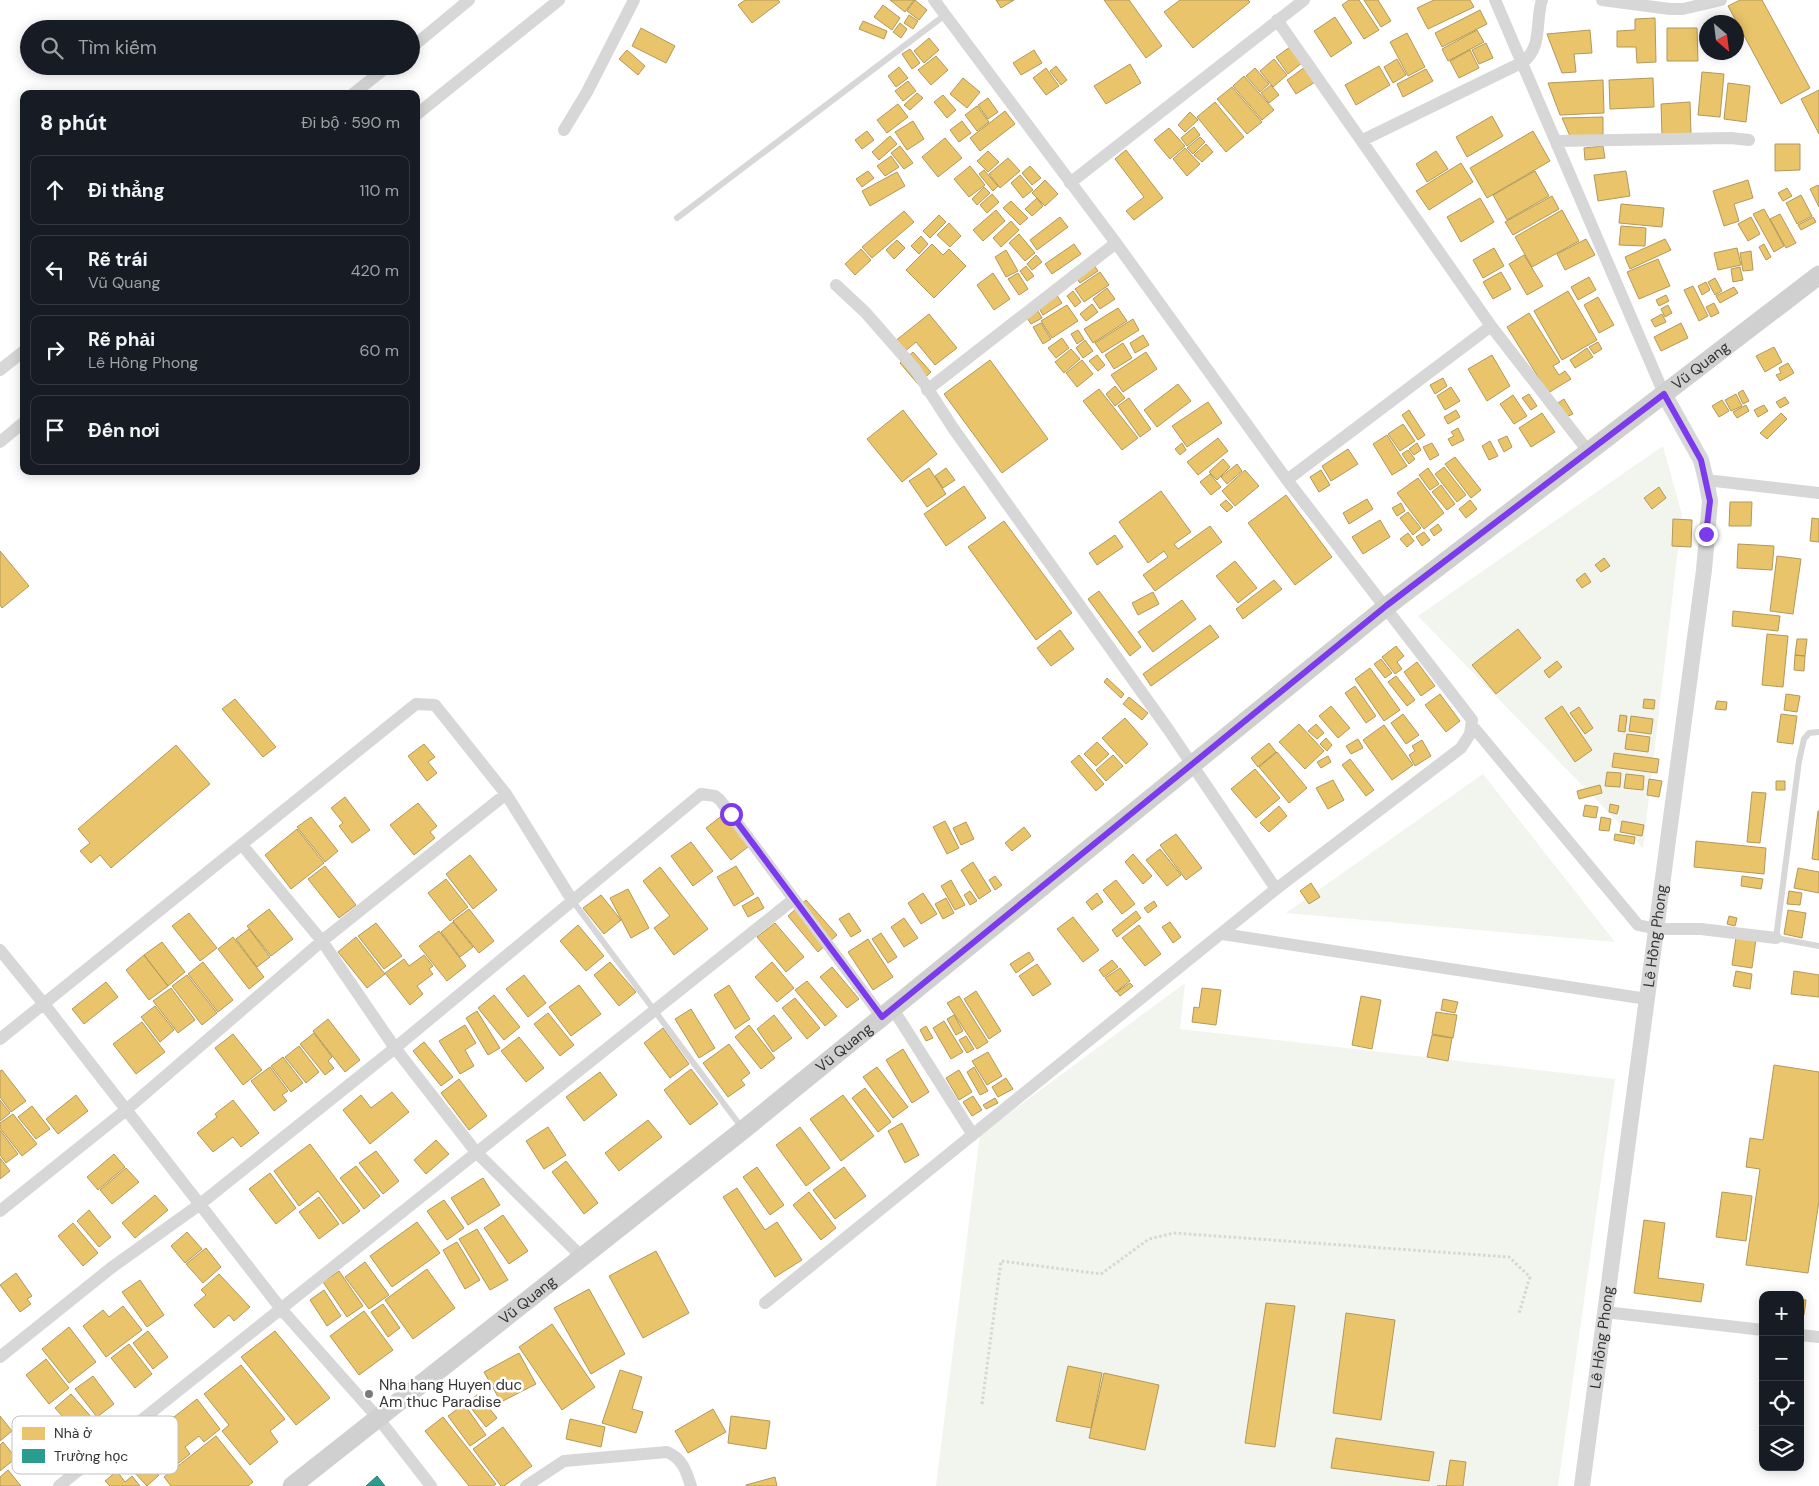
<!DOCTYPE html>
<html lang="vi">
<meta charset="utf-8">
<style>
body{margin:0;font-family:"DM Sans",sans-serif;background:#20242c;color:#f1f3f6}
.controls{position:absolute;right:15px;bottom:15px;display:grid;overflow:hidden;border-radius:10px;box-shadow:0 2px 12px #0003}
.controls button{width:45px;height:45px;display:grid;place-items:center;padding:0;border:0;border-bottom:1px solid #363941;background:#171b24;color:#f1f3f6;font:25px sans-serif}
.compass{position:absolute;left:1699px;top:15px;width:45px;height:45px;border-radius:50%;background:#171b24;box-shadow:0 2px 12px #0003;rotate:152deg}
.stop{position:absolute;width:15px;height:15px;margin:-11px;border:4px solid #7c3aed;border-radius:50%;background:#fff}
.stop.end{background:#7c3aed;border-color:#fff;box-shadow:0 1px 5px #0008}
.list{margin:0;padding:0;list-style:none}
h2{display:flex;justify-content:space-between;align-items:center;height:65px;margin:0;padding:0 20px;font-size:21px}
h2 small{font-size:16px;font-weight:400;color:#9ea1a6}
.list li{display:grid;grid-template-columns:32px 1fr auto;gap:15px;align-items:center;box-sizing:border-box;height:70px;margin:0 10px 10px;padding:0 10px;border:1px solid #363941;border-radius:10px}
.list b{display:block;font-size:19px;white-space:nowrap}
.list p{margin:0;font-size:16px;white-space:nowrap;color:#9ea1a6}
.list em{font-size:16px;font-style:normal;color:#9ea1a6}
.icon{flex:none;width:28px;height:28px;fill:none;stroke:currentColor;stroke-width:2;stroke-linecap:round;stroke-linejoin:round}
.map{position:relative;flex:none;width:1819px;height:1486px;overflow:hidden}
.search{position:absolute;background:#171b24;box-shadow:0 2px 12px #0003;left:20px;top:20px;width:400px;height:55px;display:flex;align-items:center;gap:12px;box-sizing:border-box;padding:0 18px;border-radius:28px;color:#9ea1a6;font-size:19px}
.panel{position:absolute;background:#171b24;box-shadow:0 2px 12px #0003;left:20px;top:90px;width:400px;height:385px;border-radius:10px}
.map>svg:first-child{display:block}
.green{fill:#f1f5ed}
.homes{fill:#e9c46a;stroke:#b2985a}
.schools{fill:#2a9d8f;stroke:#2d7d73}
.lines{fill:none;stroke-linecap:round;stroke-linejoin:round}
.path{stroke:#d6d6d6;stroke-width:3;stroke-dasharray:2.5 2.5;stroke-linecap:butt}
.service{stroke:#d7d7d7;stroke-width:6}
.minor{stroke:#d7d7d7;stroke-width:12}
.tertiary{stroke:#d7d7d7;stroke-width:16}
.secondary{stroke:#d0d0d0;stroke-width:19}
.route{stroke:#7c3aed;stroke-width:6}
.poi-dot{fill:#7a7a7a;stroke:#fff;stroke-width:2}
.labels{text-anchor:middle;stroke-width:5;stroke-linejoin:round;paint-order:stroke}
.street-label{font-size:15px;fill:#333;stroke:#fff}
.poi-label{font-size:15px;fill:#333;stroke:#fff;text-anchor:start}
.key{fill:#fff;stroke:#c2c2c2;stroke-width:1}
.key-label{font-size:14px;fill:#333}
</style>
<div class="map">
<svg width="1819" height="1486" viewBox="0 0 1819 1486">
<rect width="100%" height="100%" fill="#fff"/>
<path class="green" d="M 1663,446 L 1682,515 L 1643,848 L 1418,616 Z
M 1483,774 L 1615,942 L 1286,913 Z
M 1185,983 L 1180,1029 L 1615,1079 L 1558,1486 L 936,1486 L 980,1135 Z"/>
<path class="homes" d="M 745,0 L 778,0 L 780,2 L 752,23 L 738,5 Z
M 890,0 L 914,0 L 905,12 Z
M 915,0 L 927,10 L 919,20 L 907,11 Z
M 996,0 L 1014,0 L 1001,8 Z
M 1104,0 L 1129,0 L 1162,46 L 1146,58 Z
M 1180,0 L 1248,0 L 1250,2 L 1193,48 L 1164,12 Z
M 1349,0 L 1359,0 L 1379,30 L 1364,39 L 1342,5 Z
M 1364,0 L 1378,0 L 1391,21 L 1381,27 Z
M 1434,0 L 1470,0 L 1474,7 L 1428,29 L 1417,8 Z
M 1740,0 L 1762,0 L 1810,88 L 1781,104 L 1728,6 Z
M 883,5 L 900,18 L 892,30 L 874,17 Z
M 1480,10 L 1487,24 L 1442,47 L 1435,33 Z
M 909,15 L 918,21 L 913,29 L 904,23 Z
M 1335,17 L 1352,43 L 1331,57 L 1314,31 Z
M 1655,18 L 1656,62 L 1637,63 L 1636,47 L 1617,47 L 1617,31 L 1635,30 L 1635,19 Z
M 863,21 L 887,31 L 884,39 L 859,29 Z
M 900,23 L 907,29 L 901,38 L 893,32 Z
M 641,28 L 675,46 L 666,63 L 632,46 Z
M 1667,28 L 1697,28 L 1698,61 L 1667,61 Z
M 1477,30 L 1484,42 L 1448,61 L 1442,49 Z
M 1590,30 L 1592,53 L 1574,54 L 1576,72 L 1562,73 L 1547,34 Z
M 1407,33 L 1425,67 L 1408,76 L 1390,42 Z
M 929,38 L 939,50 L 924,63 L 914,51 Z
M 1486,43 L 1493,58 L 1479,64 L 1472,50 Z
M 1290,47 L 1303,62 L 1288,74 L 1276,57 Z
M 910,49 L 920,63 L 912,69 L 902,54 Z
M 627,50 L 645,66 L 638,75 L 619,59 Z
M 1034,50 L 1042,63 L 1021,75 L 1013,63 Z
M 1470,50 L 1479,68 L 1459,78 L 1450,61 Z
M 936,56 L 948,70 L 931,85 L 918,70 Z
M 1274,59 L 1287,75 L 1273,87 L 1260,71 Z
M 1397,59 L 1406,75 L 1393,83 L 1384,67 Z
M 1130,64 L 1141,83 L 1106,104 L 1094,86 Z
M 1056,66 L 1067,80 L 1061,85 L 1050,71 Z
M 1379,66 L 1390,85 L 1356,105 L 1345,85 Z
M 899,67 L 908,78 L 896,87 L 888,76 Z
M 1305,67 L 1315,82 L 1296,94 L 1287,80 Z
M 1046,68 L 1059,86 L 1046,95 L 1033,78 Z
M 1255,68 L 1269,84 L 1260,92 L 1246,76 Z
M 1426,69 L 1433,81 L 1403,97 L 1397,84 Z
M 1702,72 L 1724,74 L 1720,117 L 1698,115 Z
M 1244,76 L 1274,110 L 1262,120 L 1233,86 Z
M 963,78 L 980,92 L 967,108 L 950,94 Z
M 1653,78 L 1654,107 L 1610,109 L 1609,80 Z
M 1603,80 L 1604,113 L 1560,115 L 1548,83 Z
M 908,81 L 916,91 L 903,101 L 895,91 Z
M 1728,83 L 1750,86 L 1746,122 L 1724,119 Z
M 1271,85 L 1279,95 L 1269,103 L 1261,93 Z
M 1232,87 L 1262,122 L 1247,134 L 1217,99 Z
M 1819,90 L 1819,134 L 1801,99 Z
M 917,93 L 923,98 L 910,110 L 904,105 Z
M 943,95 L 956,110 L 947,118 L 934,102 Z
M 988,98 L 998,112 L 988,119 L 978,105 Z
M 1215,102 L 1244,137 L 1226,152 L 1197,117 Z
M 1690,102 L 1691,134 L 1662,135 L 1661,104 Z
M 898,104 L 908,117 L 887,133 L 877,120 Z
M 977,106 L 989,122 L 977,131 L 965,115 Z
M 1005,111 L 1015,124 L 980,151 L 970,138 Z
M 1190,112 L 1198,120 L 1185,132 L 1178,125 Z
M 1492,116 L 1503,136 L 1467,157 L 1456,137 Z
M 1603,117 L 1603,135 L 1570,136 L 1562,118 Z
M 913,121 L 924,139 L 907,150 L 895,132 Z
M 962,121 L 971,133 L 959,142 L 950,130 Z
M 1194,127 L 1200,135 L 1187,146 L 1181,138 Z
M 1169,128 L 1185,146 L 1170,159 L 1154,140 Z
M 867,131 L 874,140 L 862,149 L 855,140 Z
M 1533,131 L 1550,161 L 1487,198 L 1470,168 Z
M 890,136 L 897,144 L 879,160 L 872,152 Z
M 1200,137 L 1205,142 L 1193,154 L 1187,148 Z
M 945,138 L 962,158 L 938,177 L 922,157 Z
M 1206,144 L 1213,152 L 1202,162 L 1194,155 Z
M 1775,144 L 1800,144 L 1800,170 L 1775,171 Z
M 900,146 L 913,163 L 904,169 L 891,153 Z
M 1603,146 L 1605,158 L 1585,160 L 1584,148 Z
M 1185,148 L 1200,164 L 1187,176 L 1173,159 Z
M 1126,150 L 1163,198 L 1134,220 L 1126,211 L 1144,197 L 1115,159 Z
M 988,151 L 999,162 L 988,172 L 977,161 Z
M 1436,151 L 1448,169 L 1427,182 L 1416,164 Z
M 891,156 L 899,167 L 885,176 L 877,166 Z
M 1008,158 L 1020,171 L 1000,188 L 989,174 Z
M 1461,163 L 1473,182 L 1429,210 L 1416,191 Z
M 970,166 L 985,185 L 969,197 L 954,179 Z
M 1030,166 L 1041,178 L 1032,185 L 1022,173 Z
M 984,170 L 998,186 L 993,191 L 979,174 Z
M 868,171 L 874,178 L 862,187 L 856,179 Z
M 1535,171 L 1549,196 L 1507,220 L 1493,195 Z
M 1626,171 L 1630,196 L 1598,201 L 1594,175 Z
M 897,172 L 905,186 L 870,206 L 862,191 Z
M 1020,175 L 1033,190 L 1023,198 L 1011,183 Z
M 1045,180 L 1058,194 L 1045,206 L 1032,193 Z
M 1748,180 L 1753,198 L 1734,204 L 1739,221 L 1724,226 L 1713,191 Z
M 1818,185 L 1819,187 L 1819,207 L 1810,189 Z
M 984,187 L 990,193 L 977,205 L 972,199 Z
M 1787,188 L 1792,196 L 1783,201 L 1778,193 Z
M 992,194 L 999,202 L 987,213 L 980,205 Z
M 1801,195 L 1812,216 L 1797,224 L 1786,203 Z
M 1552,196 L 1559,209 L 1513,235 L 1505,222 Z
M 1037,198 L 1043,206 L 1032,216 L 1025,209 Z
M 1480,198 L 1494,222 L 1461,242 L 1447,217 Z
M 1011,201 L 1028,218 L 1020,225 L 1003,208 Z
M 1621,204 L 1664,208 L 1662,227 L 1619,223 Z
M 1764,209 L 1784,246 L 1774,252 L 1753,214 Z
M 996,210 L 1005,221 L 983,241 L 973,230 Z
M 1562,210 L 1579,241 L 1532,267 L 1515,237 Z
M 904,211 L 914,222 L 872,258 L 862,247 Z
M 1780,214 L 1796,243 L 1786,248 L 1770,219 Z
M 939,215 L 946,222 L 930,238 L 923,231 Z
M 1060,217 L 1068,227 L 1037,250 L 1030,240 Z
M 1751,217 L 1760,234 L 1748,241 L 1738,224 Z
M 1813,217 L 1816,222 L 1801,230 L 1798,225 Z
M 1011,221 L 1019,230 L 1001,247 L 993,238 Z
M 949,223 L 961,236 L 950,247 L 937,235 Z
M 1621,226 L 1646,228 L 1645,246 L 1619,245 Z
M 1019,234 L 1035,253 L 1025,261 L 1009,243 Z
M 921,236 L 928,244 L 919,254 L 911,246 Z
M 1586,239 L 1595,255 L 1565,270 L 1557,254 Z
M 1665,239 L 1671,250 L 1630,269 L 1625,257 Z
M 897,240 L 905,248 L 894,259 L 886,250 Z
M 932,244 L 943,255 L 949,249 L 966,266 L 934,298 L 906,270 Z
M 1074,244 L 1081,254 L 1052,274 L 1045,264 Z
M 1764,244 L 1771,257 L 1766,260 L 1759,247 Z
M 1494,248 L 1504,266 L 1483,278 L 1473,260 Z
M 1737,248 L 1741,265 L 1718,270 L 1714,253 Z
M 861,249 L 871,260 L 855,275 L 845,264 Z
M 1006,250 L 1018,271 L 1006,277 L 995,257 Z
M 1751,251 L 1753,270 L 1743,271 L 1740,253 Z
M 1036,255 L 1042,262 L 1032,270 L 1027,264 Z
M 1524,255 L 1543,286 L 1527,295 L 1509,264 Z
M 1658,259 L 1670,286 L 1639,299 L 1627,272 Z
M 1092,262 L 1098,271 L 1080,283 L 1074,274 Z
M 1026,266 L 1034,276 L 1027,281 L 1020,271 Z
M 1740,267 L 1743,280 L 1733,282 L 1731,269 Z
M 1100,272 L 1109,285 L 1084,302 L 1075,289 Z
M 1501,272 L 1511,289 L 1493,299 L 1483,282 Z
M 993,273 L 1010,299 L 994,310 L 977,285 Z
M 1018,273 L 1028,289 L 1019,295 L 1008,279 Z
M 1589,277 L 1596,290 L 1578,300 L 1571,287 Z
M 1715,278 L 1722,291 L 1715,295 L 1708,282 Z
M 1706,282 L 1710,290 L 1702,295 L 1698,286 Z
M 1693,286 L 1708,316 L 1699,321 L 1684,290 Z
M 1734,287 L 1738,293 L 1720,303 L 1716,296 Z
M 1052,288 L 1062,303 L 1043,315 L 1034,300 Z
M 1107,288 L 1115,299 L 1100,309 L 1093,299 Z
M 1073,291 L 1081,302 L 1075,307 L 1067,296 Z
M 1568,291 L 1597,340 L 1562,360 L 1534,311 Z
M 1666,295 L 1669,301 L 1659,306 L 1656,300 Z
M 1598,297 L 1614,325 L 1599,333 L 1584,305 Z
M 1714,303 L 1719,313 L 1711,317 L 1706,307 Z
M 1092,304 L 1098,312 L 1086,321 L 1080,314 Z
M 1067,305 L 1078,321 L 1052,338 L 1041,321 Z
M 1668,305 L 1672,313 L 1665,317 L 1661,309 Z
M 1118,308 L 1127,321 L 1093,343 L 1084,329 Z
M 1038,311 L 1042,318 L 1031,324 L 1027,318 Z
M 1529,313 L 1560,362 L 1553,366 L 1559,375 L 1565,371 L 1571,379 L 1548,393 L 1507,327 Z
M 929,314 L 957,348 L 935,365 L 916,342 L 903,353 L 894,342 Z
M 1662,314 L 1666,322 L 1655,327 L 1651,320 Z
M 1133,319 L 1139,330 L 1102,353 L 1095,343 Z
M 1041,323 L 1051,339 L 1043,344 L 1033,327 Z
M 1681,323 L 1688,338 L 1661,351 L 1654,337 Z
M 1078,330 L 1084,339 L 1077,344 L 1071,334 Z
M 1143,335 L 1149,345 L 1135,353 L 1130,343 Z
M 1062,338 L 1069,348 L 1056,358 L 1048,348 Z
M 1085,340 L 1093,351 L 1083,358 L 1076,348 Z
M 1598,342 L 1602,349 L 1594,354 L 1589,347 Z
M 1123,343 L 1132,358 L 1114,369 L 1105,355 Z
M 1774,347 L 1782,362 L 1765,372 L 1756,356 Z
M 1587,348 L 1593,357 L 1575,368 L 1570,360 Z
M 1071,349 L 1080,359 L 1064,373 L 1055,362 Z
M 913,352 L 931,372 L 918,384 L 900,363 Z
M 1146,352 L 1157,369 L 1123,392 L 1111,375 Z
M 1097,355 L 1105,365 L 1098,371 L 1089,361 Z
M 1492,355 L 1510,386 L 1487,401 L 1468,369 Z
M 990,360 L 1048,439 L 1002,473 L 944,394 Z
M 1082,360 L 1093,374 L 1077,387 L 1066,373 Z
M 1788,363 L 1794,373 L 1780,381 L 1776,375 L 1781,373 L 1779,368 Z
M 1443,378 L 1447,386 L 1435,394 L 1430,385 Z
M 1178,384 L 1191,401 L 1157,427 L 1144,410 Z
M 1115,386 L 1125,398 L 1115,406 L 1106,394 Z
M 1451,387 L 1460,401 L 1445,410 L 1437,396 Z
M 1099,389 L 1138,438 L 1122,450 L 1083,401 Z
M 1743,390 L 1749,401 L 1743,404 L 1738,393 Z
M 1529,394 L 1537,406 L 1531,410 L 1522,398 Z
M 1736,394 L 1742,406 L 1731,411 L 1725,400 Z
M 1513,395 L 1527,416 L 1514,424 L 1500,404 Z
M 1785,397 L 1789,403 L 1780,408 L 1776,402 Z
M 1129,398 L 1151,429 L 1140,437 L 1118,406 Z
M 1564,399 L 1573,414 L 1566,417 L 1558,403 Z
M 1722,400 L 1729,411 L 1719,417 L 1712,406 Z
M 1208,402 L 1222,423 L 1187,447 L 1172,426 Z
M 1746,405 L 1749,411 L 1737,418 L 1733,412 Z
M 1764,405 L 1768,411 L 1758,417 L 1754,410 Z
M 903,410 L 937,454 L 902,482 L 867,439 Z
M 1409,410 L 1425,435 L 1418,440 L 1402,415 Z
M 1456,410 L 1460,417 L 1448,424 L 1444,417 Z
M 1542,413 L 1555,432 L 1531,447 L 1519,428 Z
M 1781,413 L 1787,419 L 1767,439 L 1760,433 Z
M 1403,424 L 1415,441 L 1400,451 L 1388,434 Z
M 1458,428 L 1464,440 L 1452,446 L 1448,439 L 1454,436 L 1451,432 Z
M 1387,435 L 1407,466 L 1392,475 L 1373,444 Z
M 1507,436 L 1512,447 L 1504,452 L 1498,440 Z
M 1218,438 L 1228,451 L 1198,475 L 1187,462 Z
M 1490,441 L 1498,456 L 1489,460 L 1482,446 Z
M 1182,443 L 1186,450 L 1180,455 L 1175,449 Z
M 1417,443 L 1421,450 L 1414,455 L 1409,449 Z
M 1432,443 L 1439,455 L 1430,460 L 1423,447 Z
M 1348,449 L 1358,464 L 1331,481 L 1322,466 Z
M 1408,450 L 1415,459 L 1409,464 L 1402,454 Z
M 1455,457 L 1481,490 L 1471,498 L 1445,464 Z
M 1223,459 L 1230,467 L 1217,480 L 1209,472 Z
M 1237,464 L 1242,471 L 1227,484 L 1221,477 Z
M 1444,467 L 1466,495 L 1457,502 L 1435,474 Z
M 929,468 L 946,494 L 927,507 L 909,481 Z
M 946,468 L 955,480 L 943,488 L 935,476 Z
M 1428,468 L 1439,484 L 1430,490 L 1419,475 Z
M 1245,470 L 1259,486 L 1235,506 L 1222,491 Z
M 1321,470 L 1330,485 L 1319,492 L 1310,477 Z
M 1210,474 L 1221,487 L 1211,495 L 1200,482 Z
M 1418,478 L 1444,513 L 1424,529 L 1397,493 Z
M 1441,485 L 1455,504 L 1447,510 L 1432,492 Z
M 964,486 L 986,518 L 946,546 L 924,514 Z
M 1659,487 L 1666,498 L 1652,509 L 1644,498 Z
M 1161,491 L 1191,532 L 1174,544 L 1178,549 L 1210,526 L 1222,542 L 1155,591 L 1143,575 L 1168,557 L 1164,551 L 1148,563 L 1119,522 Z
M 1286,495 L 1332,557 L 1295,585 L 1248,523 Z
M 1367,499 L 1373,509 L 1349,524 L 1343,513 Z
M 1226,500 L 1233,507 L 1227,512 L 1220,505 Z
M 1470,500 L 1477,509 L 1466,518 L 1459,509 Z
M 1730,502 L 1752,502 L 1751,526 L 1729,526 Z
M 1401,503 L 1405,511 L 1397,516 L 1392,508 Z
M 1408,512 L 1421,528 L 1413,535 L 1400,518 Z
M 1812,518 L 1819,519 L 1819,542 L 1810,541 Z
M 1673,519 L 1692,520 L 1691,547 L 1672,546 Z
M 1380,520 L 1390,537 L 1363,554 L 1352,537 Z
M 1004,521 L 1072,613 L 1036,640 L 968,547 Z
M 1438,524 L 1442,530 L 1434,536 L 1430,530 Z
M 1424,532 L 1430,540 L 1422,546 L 1416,537 Z
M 1408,533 L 1414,541 L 1407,547 L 1400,539 Z
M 1115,535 L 1123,547 L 1097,565 L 1089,553 Z
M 1738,544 L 1774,546 L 1772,570 L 1737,568 Z
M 0,551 L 29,586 L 2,608 L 0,605 Z
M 1777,556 L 1801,559 L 1793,614 L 1770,611 Z
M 1604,558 L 1610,566 L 1601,572 L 1595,565 Z
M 1235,561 L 1257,588 L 1238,603 L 1216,576 Z
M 1585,573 L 1591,582 L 1582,588 L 1576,580 Z
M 1274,580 L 1282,589 L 1243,619 L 1236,609 Z
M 1099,591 L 1141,647 L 1130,656 L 1088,599 Z
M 1153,592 L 1159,604 L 1138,615 L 1132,603 Z
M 1182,600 L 1196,619 L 1153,652 L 1138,632 Z
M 1733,611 L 1780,616 L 1778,631 L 1732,626 Z
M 1210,625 L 1219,637 L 1151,686 L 1143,674 Z
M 1518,629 L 1541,658 L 1496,694 L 1472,665 Z
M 1060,630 L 1074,649 L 1051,666 L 1037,648 Z
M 1767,634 L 1788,636 L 1783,687 L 1762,685 Z
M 1797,639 L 1807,639 L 1805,656 L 1795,655 Z
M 1396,646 L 1404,656 L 1397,662 L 1402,669 L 1395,674 L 1382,657 Z
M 1795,655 L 1805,656 L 1804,671 L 1794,670 Z
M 1381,659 L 1392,673 L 1385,678 L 1374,664 Z
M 1557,661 L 1562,667 L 1549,678 L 1544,671 Z
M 1417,662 L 1435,686 L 1421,696 L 1404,672 Z
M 1370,668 L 1400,710 L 1384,721 L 1355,679 Z
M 1396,676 L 1415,700 L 1407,706 L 1388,682 Z
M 1107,678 L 1124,694 L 1121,698 L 1104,682 Z
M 1355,686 L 1376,716 L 1366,723 L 1345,693 Z
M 1440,694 L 1460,721 L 1446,732 L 1425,705 Z
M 1786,694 L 1800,696 L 1797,712 L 1784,710 Z
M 1129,697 L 1148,713 L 1142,720 L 1123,704 Z
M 235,699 L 276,747 L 263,757 L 222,709 Z
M 1644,699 L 1655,700 L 1654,709 L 1643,708 Z
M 1717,701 L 1727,702 L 1726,710 L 1715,709 Z
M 1331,706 L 1350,728 L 1338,738 L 1319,716 Z
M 1562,706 L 1592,750 L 1575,762 L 1545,718 Z
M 1579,707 L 1593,728 L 1585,734 L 1570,713 Z
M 1403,714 L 1419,735 L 1406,744 L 1391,723 Z
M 1781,714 L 1797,716 L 1793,744 L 1777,742 Z
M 1620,715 L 1627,716 L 1625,732 L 1618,731 Z
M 1631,716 L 1653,719 L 1651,734 L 1629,731 Z
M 1125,718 L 1148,744 L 1126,764 L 1102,738 Z
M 1299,724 L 1324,751 L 1305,769 L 1279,742 Z
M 1316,724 L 1324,733 L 1317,739 L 1308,731 Z
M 1384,725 L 1413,765 L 1392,780 L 1363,740 Z
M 1627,734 L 1650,737 L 1648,752 L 1625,749 Z
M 1326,738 L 1332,745 L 1327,751 L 1320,744 Z
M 1358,739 L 1363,748 L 1351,754 L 1346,746 Z
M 1422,740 L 1431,756 L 1415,766 L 1409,755 L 1415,751 L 1412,746 Z
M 1097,742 L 1109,754 L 1096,766 L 1084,754 Z
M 1269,743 L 1276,752 L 1258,767 L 1251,758 Z
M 424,744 L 435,757 L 428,762 L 437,773 L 427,781 L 408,756 Z
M 176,745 L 210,784 L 111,868 L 100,855 L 91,863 L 80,851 L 90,843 L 78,829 Z
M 1277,752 L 1307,788 L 1289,803 L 1259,767 Z
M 1614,753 L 1659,759 L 1657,773 L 1612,767 Z
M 1079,755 L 1104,784 L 1096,791 L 1071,762 Z
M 1113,755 L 1123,766 L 1106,781 L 1096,770 Z
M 1328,756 L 1331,762 L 1321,768 L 1317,762 Z
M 1350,759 L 1374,790 L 1366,796 L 1342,765 Z
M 1255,769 L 1280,798 L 1256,818 L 1231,789 Z
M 1607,772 L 1621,773 L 1620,787 L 1605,786 Z
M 1626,774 L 1644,776 L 1643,790 L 1624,788 Z
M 1649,779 L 1662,781 L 1659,797 L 1647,795 Z
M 1333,780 L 1344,800 L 1328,809 L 1316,788 Z
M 1776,781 L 1785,781 L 1785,790 L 1776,790 Z
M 1600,785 L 1602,793 L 1579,799 L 1577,791 Z
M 1752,792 L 1766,793 L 1760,843 L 1747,842 Z
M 345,797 L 370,830 L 352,843 L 339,826 L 343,823 L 331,808 Z
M 418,803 L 437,826 L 430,832 L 435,838 L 414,855 L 390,825 Z
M 1610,804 L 1619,806 L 1617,814 L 1609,812 Z
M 1585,805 L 1598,807 L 1596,818 L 1583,816 Z
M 1279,806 L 1287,816 L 1269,832 L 1260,823 Z
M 1818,811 L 1819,811 L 1819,860 L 1812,859 Z
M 724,814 L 749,846 L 731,860 L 706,828 Z
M 311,817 L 338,851 L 325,862 L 297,827 Z
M 1601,817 L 1611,819 L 1609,831 L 1599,830 Z
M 945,821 L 959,848 L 947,854 L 933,827 Z
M 1622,821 L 1644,825 L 1642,836 L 1620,832 Z
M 966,822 L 974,839 L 961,845 L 953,828 Z
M 1024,827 L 1031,836 L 1012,851 L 1005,843 Z
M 297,829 L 324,863 L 291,889 L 265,855 Z
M 1176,834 L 1202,868 L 1186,880 L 1160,845 Z
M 1615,834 L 1635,837 L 1634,844 L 1614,840 Z
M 1696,841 L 1766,848 L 1764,874 L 1694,867 Z
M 691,842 L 713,871 L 693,886 L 671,856 Z
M 1160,849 L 1181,875 L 1167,886 L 1146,860 Z
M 1133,854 L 1152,876 L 1143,884 L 1125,862 Z
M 470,855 L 497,890 L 473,909 L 446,874 Z
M 973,862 L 991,891 L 979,899 L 961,870 Z
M 325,866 L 356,905 L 339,918 L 308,879 Z
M 736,866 L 754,894 L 734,906 L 717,877 Z
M 660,867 L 708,929 L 674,955 L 654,928 L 670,916 L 643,881 Z
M 1798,868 L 1819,872 L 1819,893 L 1794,888 Z
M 995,876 L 1002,885 L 995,890 L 989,880 Z
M 1742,876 L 1763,879 L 1761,889 L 1741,886 Z
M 446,879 L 468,907 L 450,921 L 428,893 Z
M 951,880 L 965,905 L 955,910 L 941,886 Z
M 1116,880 L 1135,904 L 1122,914 L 1103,890 Z
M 1311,883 L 1320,897 L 1309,904 L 1300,891 Z
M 628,889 L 649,928 L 631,938 L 610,898 Z
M 970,891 L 977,901 L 970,905 L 964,895 Z
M 1789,891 L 1802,893 L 1800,905 L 1787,904 Z
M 923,893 L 937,914 L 921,924 L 908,903 Z
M 1097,893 L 1103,902 L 1092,910 L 1086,902 Z
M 601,895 L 621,920 L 604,934 L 583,908 Z
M 758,897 L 764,908 L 748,917 L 742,906 Z
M 946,898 L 954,913 L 943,919 L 935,904 Z
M 806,900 L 837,935 L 818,952 L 788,916 Z
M 1154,901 L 1157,906 L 1148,913 L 1144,908 Z
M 269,909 L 293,939 L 271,956 L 247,926 Z
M 469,909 L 494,941 L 479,953 L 453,921 Z
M 1788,910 L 1806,913 L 1802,938 L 1784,934 Z
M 1136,911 L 1141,918 L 1117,937 L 1112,930 Z
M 189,913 L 217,948 L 200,961 L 172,926 Z
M 849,913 L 861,931 L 851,937 L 839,919 Z
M 1729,916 L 1737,918 L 1735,926 L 1727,924 Z
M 1073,917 L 1099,950 L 1083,962 L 1057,929 Z
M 904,918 L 918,938 L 904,947 L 891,927 Z
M 453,922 L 473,947 L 460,957 L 441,932 Z
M 1170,922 L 1181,937 L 1173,943 L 1162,927 Z
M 376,923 L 402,956 L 384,969 L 358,936 Z
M 775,923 L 804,957 L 786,972 L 757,937 Z
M 578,925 L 604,956 L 586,971 L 560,941 Z
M 1139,925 L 1161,954 L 1145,966 L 1122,938 Z
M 249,929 L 270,957 L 257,967 L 236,939 Z
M 439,931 L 466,966 L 447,981 L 419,946 Z
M 881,933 L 897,957 L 888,963 L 872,939 Z
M 233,937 L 264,977 L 249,989 L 218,949 Z
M 356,937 L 385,974 L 367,988 L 338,952 Z
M 1736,937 L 1756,939 L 1752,968 L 1732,965 Z
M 868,939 L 893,977 L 873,990 L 848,952 Z
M 162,942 L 185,972 L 168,986 L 144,955 Z
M 1029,952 L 1034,960 L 1016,973 L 1010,964 Z
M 144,955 L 168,986 L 149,1000 L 126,970 Z
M 424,955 L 433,966 L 429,969 L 433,974 L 417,986 L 423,994 L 410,1005 L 385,973 L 404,959 L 409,966 Z
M 1112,960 L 1118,967 L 1104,977 L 1099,970 Z
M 203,962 L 233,1000 L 218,1012 L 188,974 Z
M 610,962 L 636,992 L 619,1006 L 594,975 Z
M 772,962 L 794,988 L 777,1002 L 755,977 Z
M 1037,964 L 1051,984 L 1033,996 L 1019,976 Z
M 832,967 L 859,999 L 847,1008 L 820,977 Z
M 1120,968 L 1130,981 L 1116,992 L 1105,978 Z
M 1736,971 L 1752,974 L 1750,989 L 1733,986 Z
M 1794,971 L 1819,975 L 1819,997 L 1791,994 Z
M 187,975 L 217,1013 L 202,1025 L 172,986 Z
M 524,975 L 546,1003 L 528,1017 L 506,989 Z
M 807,981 L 837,1016 L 825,1026 L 795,990 Z
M 106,982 L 118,997 L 84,1024 L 72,1009 Z
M 1130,983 L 1133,986 L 1120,996 L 1117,992 Z
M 579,985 L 601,1014 L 571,1036 L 549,1007 Z
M 729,985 L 750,1019 L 735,1029 L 714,995 Z
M 171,988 L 195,1020 L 178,1033 L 153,1001 Z
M 1202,988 L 1221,990 L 1216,1025 L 1192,1022 L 1194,1007 L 1199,1008 Z
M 976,991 L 1001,1031 L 989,1039 L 964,999 Z
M 494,995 L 520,1027 L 504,1040 L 478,1008 Z
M 959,996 L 988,1042 L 977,1049 L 947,1003 Z
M 1361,996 L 1381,1000 L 1372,1049 L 1352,1045 Z
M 795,998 L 820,1028 L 807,1039 L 782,1008 Z
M 1443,999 L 1458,1002 L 1455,1013 L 1441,1010 Z
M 155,1006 L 174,1030 L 160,1042 L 141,1017 Z
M 691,1009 L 715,1048 L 699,1058 L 675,1019 Z
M 477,1011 L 500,1048 L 488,1055 L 466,1018 Z
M 1436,1012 L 1457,1015 L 1453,1038 L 1432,1034 Z
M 548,1013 L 574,1045 L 560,1056 L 534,1024 Z
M 774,1015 L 792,1038 L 773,1052 L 757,1029 Z
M 954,1015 L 963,1031 L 956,1035 L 947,1019 Z
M 328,1019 L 360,1060 L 345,1072 L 313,1031 Z
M 944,1021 L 963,1052 L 951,1059 L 933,1028 Z
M 142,1022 L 165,1052 L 136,1074 L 113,1044 Z
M 465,1025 L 476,1043 L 465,1050 L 474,1066 L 460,1074 L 439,1041 Z
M 749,1025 L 775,1058 L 761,1069 L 735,1037 Z
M 926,1026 L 933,1038 L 926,1041 L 920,1030 Z
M 663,1028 L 689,1064 L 670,1078 L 644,1043 Z
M 314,1033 L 332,1057 L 328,1061 L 334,1068 L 325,1075 L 300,1044 Z
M 233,1034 L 262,1070 L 243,1085 L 215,1048 Z
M 1432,1035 L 1452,1038 L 1448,1061 L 1427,1057 Z
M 966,1036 L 974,1049 L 967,1053 L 959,1040 Z
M 519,1037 L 544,1068 L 526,1082 L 501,1051 Z
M 424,1042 L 453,1077 L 441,1086 L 413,1051 Z
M 729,1044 L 750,1073 L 741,1080 L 745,1085 L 728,1097 L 703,1063 Z
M 299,1046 L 319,1072 L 306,1083 L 285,1057 Z
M 903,1049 L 929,1092 L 912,1103 L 886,1060 Z
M 988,1052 L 1002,1076 L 987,1085 L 972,1061 Z
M 283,1057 L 303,1083 L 291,1092 L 271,1066 Z
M 1774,1065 L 1819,1072 L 1819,1201 L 1808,1273 L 1746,1265 L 1760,1169 L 1746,1167 L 1750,1138 L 1763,1140 Z
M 270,1067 L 288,1091 L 282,1095 L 287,1101 L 274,1111 L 251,1081 Z
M 877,1067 L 908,1107 L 893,1118 L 863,1077 Z
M 974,1067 L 988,1091 L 980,1095 L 967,1072 Z
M 691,1069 L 718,1104 L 690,1125 L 664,1090 Z
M 2,1070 L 26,1101 L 11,1112 L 0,1097 L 0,1071 Z
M 959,1070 L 972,1092 L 959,1100 L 946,1078 Z
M 600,1072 L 617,1095 L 584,1121 L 566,1097 Z
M 1006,1078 L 1013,1089 L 998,1097 L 992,1087 Z
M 459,1079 L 487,1116 L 469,1130 L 441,1093 Z
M 865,1088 L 891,1122 L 878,1132 L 852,1098 Z
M 392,1092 L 409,1112 L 370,1144 L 343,1110 L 361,1095 L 371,1108 Z
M 76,1095 L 88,1111 L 58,1134 L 46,1119 Z
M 843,1095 L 874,1136 L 841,1161 L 810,1119 Z
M 973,1096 L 982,1110 L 972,1116 L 963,1102 Z
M 995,1098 L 998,1103 L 986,1109 L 983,1105 Z
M 0,1100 L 10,1113 L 0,1121 Z
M 233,1100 L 259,1133 L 241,1147 L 233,1137 L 213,1152 L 197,1133 L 217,1117 L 215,1114 Z
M 32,1106 L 50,1129 L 36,1139 L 18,1117 Z
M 13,1114 L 37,1144 L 22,1156 L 0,1128 L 0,1123 Z
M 648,1120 L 662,1137 L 619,1171 L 605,1153 Z
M 902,1123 L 919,1155 L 905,1163 L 888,1131 Z
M 548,1127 L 566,1155 L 544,1169 L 526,1141 Z
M 800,1127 L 830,1168 L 806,1186 L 776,1145 Z
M 0,1130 L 18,1154 L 6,1163 L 0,1155 Z
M 436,1140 L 449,1154 L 426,1174 L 414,1160 Z
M 310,1144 L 360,1211 L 343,1224 L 318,1191 L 299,1206 L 274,1171 Z
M 376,1151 L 399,1181 L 383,1194 L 359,1163 Z
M 114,1154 L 125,1167 L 98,1190 L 87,1177 Z
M 0,1158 L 10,1171 L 0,1179 Z
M 566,1161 L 598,1203 L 584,1214 L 552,1172 Z
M 356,1166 L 380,1196 L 364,1209 L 340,1178 Z
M 757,1167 L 784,1205 L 770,1215 L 743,1177 Z
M 844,1167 L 866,1196 L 835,1219 L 813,1190 Z
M 126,1168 L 139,1182 L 112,1204 L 100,1190 Z
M 270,1173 L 296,1208 L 276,1224 L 249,1189 Z
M 483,1178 L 500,1205 L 468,1225 L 451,1198 Z
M 737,1188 L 765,1230 L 777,1222 L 802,1260 L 775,1277 L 723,1197 Z
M 809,1192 L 836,1228 L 821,1240 L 793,1205 Z
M 1722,1192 L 1752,1196 L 1746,1241 L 1716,1237 Z
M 155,1195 L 168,1210 L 135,1238 L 122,1223 Z
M 319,1197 L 339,1224 L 319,1239 L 299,1212 Z
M 444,1200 L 464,1228 L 447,1240 L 427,1211 Z
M 89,1210 L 111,1237 L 99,1247 L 77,1221 Z
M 503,1215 L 528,1251 L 509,1264 L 484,1228 Z
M 1644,1220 L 1665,1223 L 1658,1278 L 1704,1284 L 1701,1302 L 1634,1293 Z
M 417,1222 L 440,1253 L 392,1287 L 370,1256 Z
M 73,1223 L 98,1253 L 83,1266 L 58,1236 Z
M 477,1229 L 508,1280 L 490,1290 L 459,1239 Z
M 187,1232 L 202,1249 L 185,1263 L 171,1246 Z
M 457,1242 L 480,1280 L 465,1289 L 443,1250 Z
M 206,1248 L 221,1267 L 203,1283 L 186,1264 Z
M 656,1251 L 689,1313 L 643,1338 L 609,1276 Z
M 365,1262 L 389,1295 L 369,1309 L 345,1277 Z
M 427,1269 L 455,1308 L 413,1339 L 385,1300 Z
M 339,1271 L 363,1306 L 347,1317 L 323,1282 Z
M 16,1273 L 32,1296 L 27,1299 L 31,1304 L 20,1312 L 0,1285 Z
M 219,1274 L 250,1307 L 234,1321 L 229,1315 L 214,1328 L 194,1305 L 206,1295 L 201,1290 Z
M 140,1280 L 164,1315 L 147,1327 L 122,1292 Z
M 589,1289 L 625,1354 L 591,1374 L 554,1308 Z
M 324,1290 L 341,1316 L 327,1326 L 310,1300 Z
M 1800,1299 L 1806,1300 L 1804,1315 L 1800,1315 Z
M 1266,1303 L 1295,1306 L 1275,1447 L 1245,1443 Z
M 383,1304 L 400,1328 L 388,1337 L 371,1312 Z
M 123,1306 L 142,1330 L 106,1357 L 83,1326 L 103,1310 L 109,1317 Z
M 364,1311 L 393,1350 L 359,1375 L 330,1336 Z
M 1346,1313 L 1395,1320 L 1381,1420 L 1333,1413 Z
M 552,1324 L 595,1387 L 562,1410 L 519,1347 Z
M 69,1327 L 96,1362 L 69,1383 L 42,1349 Z
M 148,1331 L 168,1357 L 153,1369 L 133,1343 Z
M 275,1331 L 330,1398 L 296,1425 L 241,1357 Z
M 129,1344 L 152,1374 L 135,1388 L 111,1358 Z
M 519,1353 L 536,1384 L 501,1402 L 484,1372 Z
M 46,1359 L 69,1388 L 49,1404 L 26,1375 Z
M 241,1365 L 285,1419 L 270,1431 L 278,1442 L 250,1465 L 222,1431 L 229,1425 L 204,1394 Z
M 1068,1366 L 1102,1373 L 1091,1428 L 1056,1421 Z
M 620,1370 L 642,1377 L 632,1409 L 643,1412 L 636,1433 L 602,1423 Z
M 1104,1373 L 1159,1385 L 1145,1450 L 1089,1438 Z
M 93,1376 L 114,1404 L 97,1417 L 75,1389 Z
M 71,1394 L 94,1420 L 78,1434 L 55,1408 Z
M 478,1394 L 497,1418 L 486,1427 L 467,1403 Z
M 197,1399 L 220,1429 L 204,1442 L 199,1436 L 185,1447 L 190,1454 L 175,1466 L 151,1435 Z
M 464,1404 L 486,1435 L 470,1446 L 448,1416 Z
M 713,1409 L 726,1432 L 688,1453 L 675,1431 Z
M 0,1416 L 12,1431 L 0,1441 Z
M 731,1416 L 770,1421 L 766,1449 L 728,1443 Z
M 443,1417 L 496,1484 L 493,1486 L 469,1486 L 425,1431 Z
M 570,1419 L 605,1427 L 601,1447 L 566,1439 Z
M 503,1427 L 532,1466 L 504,1486 L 501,1486 L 473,1449 Z
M 216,1436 L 253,1482 L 248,1486 L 171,1486 L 164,1477 Z
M 1336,1438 L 1434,1452 L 1429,1481 L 1331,1468 Z
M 3,1442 L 16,1458 L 0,1471 L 0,1445 Z
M 135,1446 L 159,1475 L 147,1486 L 121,1458 Z
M 1450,1460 L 1466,1462 L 1463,1486 L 1437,1486 L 1446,1486 Z
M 8,1470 L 21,1486 L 0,1486 L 0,1477 Z
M 117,1471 L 125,1482 L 132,1476 L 140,1486 L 110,1486 L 105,1481 Z
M 775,1477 L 777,1486 L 746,1486 L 746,1485 Z"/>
<path class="schools" d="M 377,1476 L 385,1486 L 366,1486 Z"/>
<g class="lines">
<path class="path" d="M 982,1404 L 1001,1261 L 1101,1274 L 1149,1239 L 1174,1233 L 1509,1257 L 1530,1277 L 1519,1313"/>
<path class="service" d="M 677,218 L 945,15
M 1819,732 L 1809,733 L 1804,739 L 1799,761 L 1776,938 L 1819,946
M 572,900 L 742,1128"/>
<path class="minor" d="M 1495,0 L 1664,394
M 1602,0 L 1670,9 L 1683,9 L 1721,0
M 1277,20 L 1491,326 L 1588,451
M 411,48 L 469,0
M 353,94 L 388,66
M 416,115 L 559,0
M 564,130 L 587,92 L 634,0
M 1363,140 L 1523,62 C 1543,47 1535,21 1542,0
M 1557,141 L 1731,138 L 1749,140
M 1070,183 L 1304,0
M 836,285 L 865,312 L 915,369 L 953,428 L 1168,729 L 1276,889
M 0,370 L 24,351
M 927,390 L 1116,243
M 0,442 L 24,422
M 1287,480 L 1491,326
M 1706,480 L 1819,493
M 1470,734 L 1475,729 L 1638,925 L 1657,929 L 1701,929 L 1776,938
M 242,845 L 322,941 L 395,1048 L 476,1152 L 581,1256
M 1222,934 L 1647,999
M 0,950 L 44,1004 L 282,1310 L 378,1418 L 431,1486
M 893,1009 L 973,1135
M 0,1039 L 416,704 L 435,705 L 506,794 L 572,900
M 0,1211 L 126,1110 L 322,941 L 506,794
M 765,1303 L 1276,889 L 1461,748 L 1470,734 L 1472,720 L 1287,480 L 1116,243 L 934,0
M 1605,1312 L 1763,1330
M 1800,1335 L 1819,1337
M 0,1357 L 111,1268 L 199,1205 L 395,1048 L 701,794 L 715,796 L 720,800 L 882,1017
M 59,1486 L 794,899
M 526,1486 L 564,1461 L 667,1452 C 683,1459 686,1471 691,1486"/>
<path class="tertiary" id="s1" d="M 1582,1486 L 1704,570 L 1710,501 L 1706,480 L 1701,460 L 1664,394"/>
<path class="secondary" id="s2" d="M 292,1486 L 743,1130 L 1386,607 L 1819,275"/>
</g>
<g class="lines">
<path class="route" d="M 731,814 L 882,1017 L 1386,606 L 1664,394 L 1701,460 L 1710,501 L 1706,534"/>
</g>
<circle class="poi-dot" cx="369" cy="1394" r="5"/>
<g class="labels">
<g class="street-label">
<text dy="5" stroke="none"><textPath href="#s2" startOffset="1800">Vũ Quang</textPath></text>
<text dy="5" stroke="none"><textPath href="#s1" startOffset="555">Lê Hồng Phong</textPath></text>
<text dy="5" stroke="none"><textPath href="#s2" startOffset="705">Vũ Quang</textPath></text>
<text dy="5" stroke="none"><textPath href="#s2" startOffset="300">Vũ Quang</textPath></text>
<text dy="5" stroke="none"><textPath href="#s1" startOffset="150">Lê Hồng Phong</textPath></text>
</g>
<g class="poi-label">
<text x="379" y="1390">Nha hang Huyen duc<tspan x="379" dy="17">Am thuc Paradise</tspan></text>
</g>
</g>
<rect x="12" y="1416" width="166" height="58" rx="8" class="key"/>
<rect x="22" y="1427" width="23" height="13" fill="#e9c46a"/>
<rect x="22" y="1449" width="23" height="14" fill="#2a9d8f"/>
<g class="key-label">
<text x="54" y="1438">Nhà ở</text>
<text x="54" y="1461">Trường học</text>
</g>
</svg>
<div class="controls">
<button>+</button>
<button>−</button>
<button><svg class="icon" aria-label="locate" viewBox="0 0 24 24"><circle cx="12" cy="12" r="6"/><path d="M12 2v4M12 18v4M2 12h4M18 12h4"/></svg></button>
<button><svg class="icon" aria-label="layers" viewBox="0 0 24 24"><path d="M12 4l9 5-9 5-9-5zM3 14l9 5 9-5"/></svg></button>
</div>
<svg class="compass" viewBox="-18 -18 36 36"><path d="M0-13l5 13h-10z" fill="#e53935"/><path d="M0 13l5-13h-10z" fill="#9ea1a6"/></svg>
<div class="stop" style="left:731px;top:814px"></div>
<div class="stop end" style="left:1706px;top:534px"></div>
<div class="search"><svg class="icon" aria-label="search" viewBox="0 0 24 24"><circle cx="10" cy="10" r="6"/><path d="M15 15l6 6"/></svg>Tìm kiếm</div>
<section class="panel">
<h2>8 phút<small>Đi bộ · 590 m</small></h2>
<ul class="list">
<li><svg class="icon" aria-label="ahead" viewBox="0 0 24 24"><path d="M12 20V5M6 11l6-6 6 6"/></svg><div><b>Đi thẳng</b></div><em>110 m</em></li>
<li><svg class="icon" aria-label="left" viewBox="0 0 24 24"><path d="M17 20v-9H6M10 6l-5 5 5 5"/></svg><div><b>Rẽ trái</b><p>Vũ Quang</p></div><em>420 m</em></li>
<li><svg class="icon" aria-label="right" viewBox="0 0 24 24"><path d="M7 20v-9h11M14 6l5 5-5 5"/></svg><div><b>Rẽ phải</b><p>Lê Hồng Phong</p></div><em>60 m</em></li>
<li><svg class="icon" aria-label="arrive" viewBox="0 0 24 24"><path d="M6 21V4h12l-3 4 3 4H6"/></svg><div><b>Đến nơi</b></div></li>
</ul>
</section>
</div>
